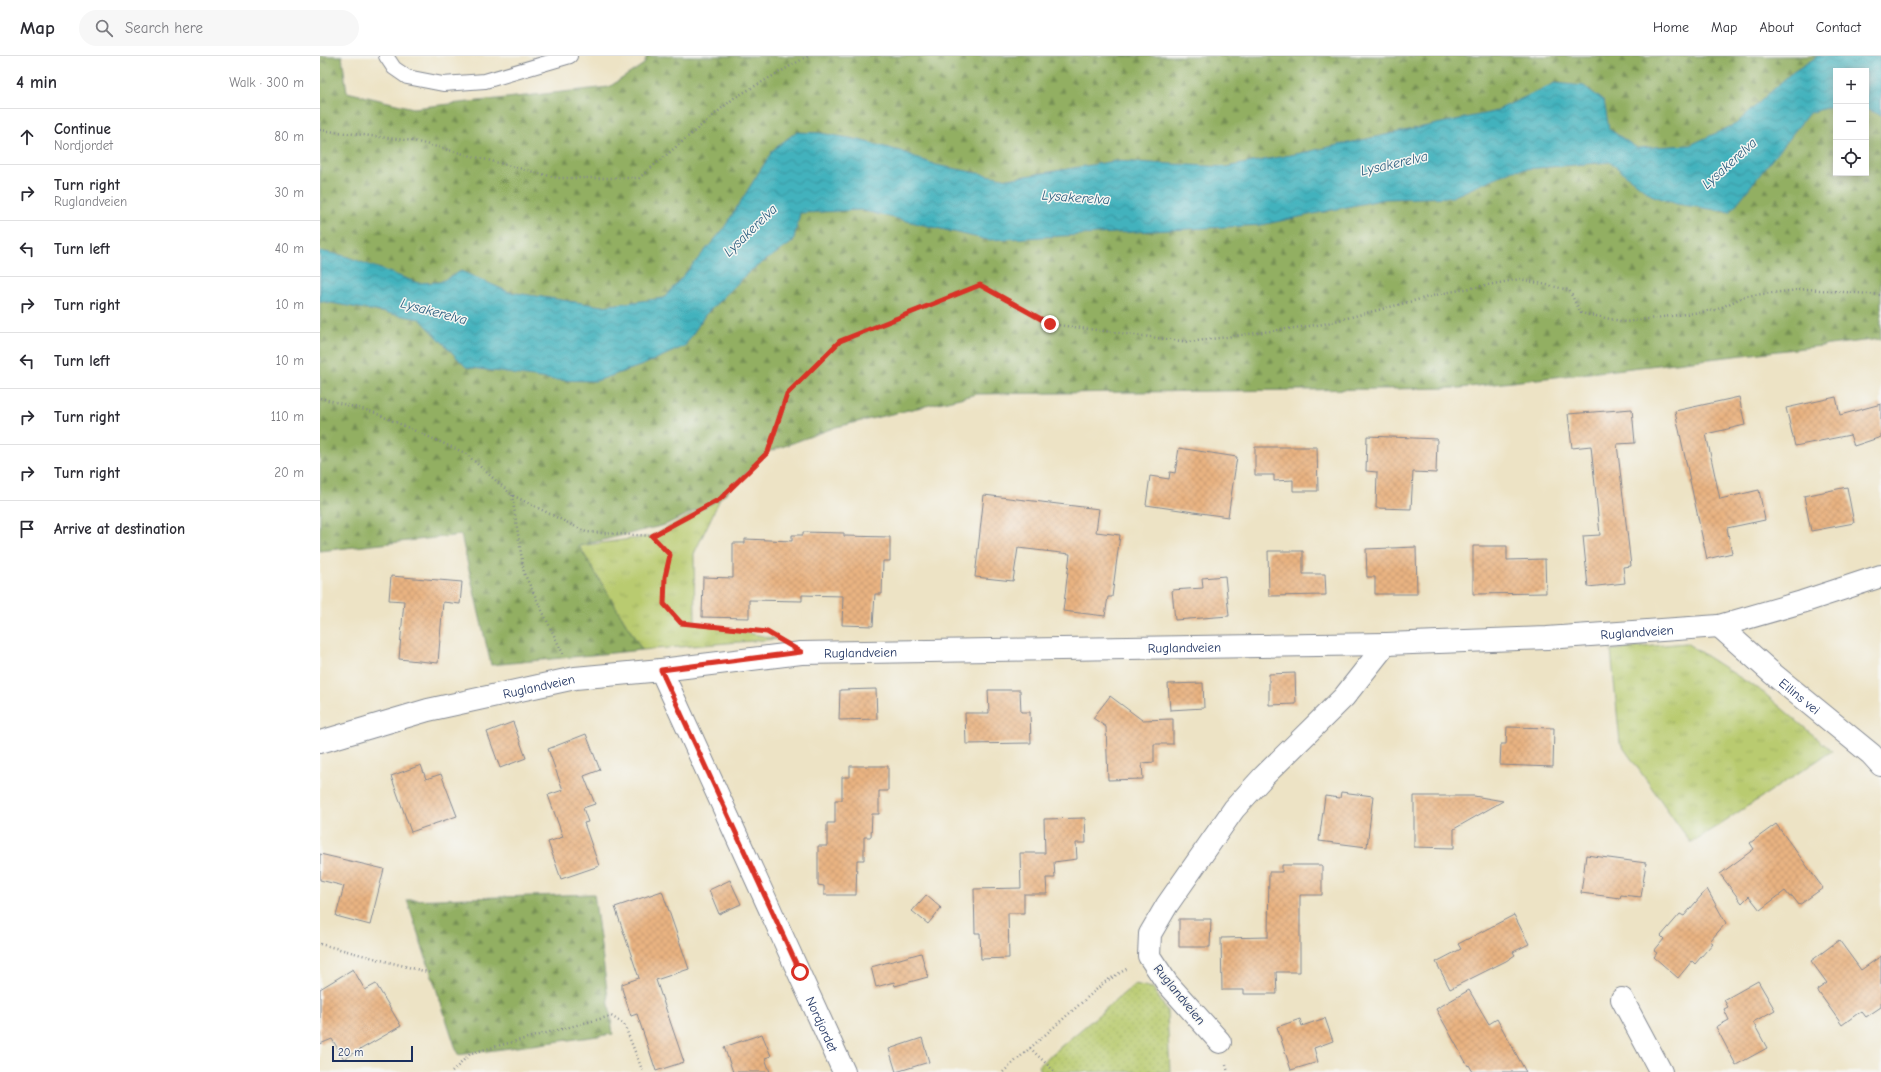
<!DOCTYPE html>
<meta charset="utf-8">
<style>
body{margin:0;font-family:"Comic Neue",sans-serif;background:#f7f7f7;color:#2b2b33}
.controls{position:absolute;right:12px;top:12px;display:grid;overflow:hidden;border-radius:0px;box-shadow:0 2px 10px #0003}
.controls button{width:36px;height:36px;display:grid;place-items:center;padding:0;border:0;border-bottom:1px solid #e1e1e2;background:#fff;color:#2b2b33;font:20px sans-serif}
.scale{position:absolute;left:12px;bottom:10px;width:81px;box-sizing:border-box;padding-left:4px;border:2px solid #1b2f5e;border-top:0;font-size:11px;line-height:14px;white-space:nowrap;color:#1b2f5e;-webkit-text-stroke:3px #f6f6f2;paint-order:stroke}
.stop{position:absolute;width:12px;height:12px;margin:-9px;border:3px solid #d93025;border-radius:50%;background:#fff}
.stop.end{background:#d93025;border-color:#fff;box-shadow:0 1px 4px #0008}
.list{margin:0;padding:0;list-style:none}
h2{display:flex;justify-content:space-between;align-items:center;height:52px;margin:0;padding:0 16px;font-size:17px}
h2 small{font-size:13px;font-weight:400;color:#7c7c81}
.list li{display:grid;grid-template-columns:26px 1fr auto;gap:12px;align-items:center;box-sizing:border-box;height:56px;padding:0 16px;border-top:1px solid #e1e1e2}
.list b{display:block;font-size:15px;white-space:nowrap}
.list p{margin:0;font-size:13px;white-space:nowrap;color:#7c7c81}
.list em{font-size:13px;font-style:normal;color:#7c7c81}
.icon{flex:none;width:22px;height:22px;fill:none;stroke:currentColor;stroke-width:2;stroke-linecap:round;stroke-linejoin:round}
.map{position:relative;flex:none;width:1561px;height:1016px;overflow:hidden}
header{display:flex;align-items:center;gap:24px;box-sizing:border-box;height:56px;padding:0 20px;background:#fff;border-bottom:1px solid #e1e1e2}
header strong{font-size:19px}
nav{display:flex;gap:22px;margin-inline-start:auto;font-size:14px}
.search{width:280px;height:36px;background:#f7f7f7;display:flex;align-items:center;gap:10px;box-sizing:border-box;padding:0 14px;border-radius:22px;color:#7c7c81;font-size:15px}
main{display:flex}
aside{flex:1;background:#fff}
.map>svg:first-child{display:block}
.grass{fill:url(#grass-tufts);stroke:#6a7d66}
.forest{fill:url(#forest-firs);stroke:#566f60;fill-rule:evenodd}
.park{fill:url(#park-dots);stroke:#6a7d66}
.water{fill:url(#water-waves);stroke:#2f708e}
.building{fill:url(#building-cross-hatch)}
.lines{fill:none;stroke-linecap:round;stroke-linejoin:round}
.lane-casing{stroke:#848992;stroke-width:16}
.street-casing{stroke:#848992;stroke-width:24}
.path{stroke:#848992;stroke-width:2.5;stroke-dasharray:1 3;stroke-linecap:butt}
.lane{stroke:#fff;stroke-width:14}
.street{stroke:#fff;stroke-width:22}
.route{stroke:#d93025;stroke-width:5}
.labels{text-anchor:middle;stroke-width:3;stroke-linejoin:round;paint-order:stroke}
.street-label{font-size:13px;fill:#1b2f5e;stroke:#f6f6f2}
.water-label{font-size:14px;font-style:italic;fill:#295d7f;stroke:#f6f6f2}
</style>
<header>
<strong>Map</strong>
<div class="search"><svg class="icon" aria-label="search" viewBox="0 0 24 24"><circle cx="10" cy="10" r="6"/><path d="M15 15l6 6"/></svg>Search here</div>
<nav><a>Home</a><a>Map</a><a>About</a><a>Contact</a></nav>
</header>
<main>
<aside>
<h2>4 min<small>Walk · 300 m</small></h2>
<ul class="list">
<li><svg class="icon" aria-label="ahead" viewBox="0 0 24 24"><path d="M12 20V5M6 11l6-6 6 6"/></svg><div><b>Continue</b><p>Nordjordet</p></div><em>80 m</em></li>
<li><svg class="icon" aria-label="right" viewBox="0 0 24 24"><path d="M7 20v-9h11M14 6l5 5-5 5"/></svg><div><b>Turn right</b><p>Ruglandveien</p></div><em>30 m</em></li>
<li><svg class="icon" aria-label="left" viewBox="0 0 24 24"><path d="M17 20v-9H6M10 6l-5 5 5 5"/></svg><div><b>Turn left</b></div><em>40 m</em></li>
<li><svg class="icon" aria-label="right" viewBox="0 0 24 24"><path d="M7 20v-9h11M14 6l5 5-5 5"/></svg><div><b>Turn right</b></div><em>10 m</em></li>
<li><svg class="icon" aria-label="left" viewBox="0 0 24 24"><path d="M17 20v-9H6M10 6l-5 5 5 5"/></svg><div><b>Turn left</b></div><em>10 m</em></li>
<li><svg class="icon" aria-label="right" viewBox="0 0 24 24"><path d="M7 20v-9h11M14 6l5 5-5 5"/></svg><div><b>Turn right</b></div><em>110 m</em></li>
<li><svg class="icon" aria-label="right" viewBox="0 0 24 24"><path d="M7 20v-9h11M14 6l5 5-5 5"/></svg><div><b>Turn right</b></div><em>20 m</em></li>
<li><svg class="icon" aria-label="arrive" viewBox="0 0 24 24"><path d="M6 21V4h12l-3 4 3 4H6"/></svg><div><b>Arrive at destination</b></div></li>
</ul>
</aside>
<div class="map">
<svg width="1561" height="1016" viewBox="0 0 1561 1016">
<defs>
<pattern id="grass-tufts" width="24" height="20" patternUnits="userSpaceOnUse"><rect width="24" height="20" fill="#b9cb6f"/><path d="M3 7l-1-3M5 7V3M7 7l1-3M15 17l-1-3M17 17v-4M19 17l1-3" fill="none" stroke="#9eaf63"/></pattern>
<pattern id="forest-firs" width="22" height="20" patternUnits="userSpaceOnUse"><rect width="22" height="20" fill="#92af62"/><path d="M5 1l3.5 6h-7zM16 11l3.5 6h-7z" fill="#768f54"/></pattern>
<pattern id="park-dots" width="8" height="8" patternUnits="userSpaceOnUse"><rect width="8" height="8" fill="#b9cb6f"/><path d="M2 2h.1M6 6h.1" fill="none" stroke="#9eaf63" stroke-width="1.8" stroke-linecap="round"/></pattern>
<pattern id="water-waves" width="16" height="10" patternUnits="userSpaceOnUse"><rect width="16" height="10" fill="#43b2bd"/><path d="M0 5q4-4 8 0t8 0" fill="none" stroke="#37919d"/></pattern>
<pattern id="building-cross-hatch" width="8" height="8" patternUnits="userSpaceOnUse"><rect width="8" height="8" fill="#e9b381"/><path d="M0 0l8 8M0 8l8-8" fill="none" stroke="#c79a72"/></pattern>
</defs>
<rect width="100%" height="100%" fill="#f6f6f2"/>
<filter id="ink" filterUnits="userSpaceOnUse"><feTurbulence type="fractalNoise" baseFrequency=".025" numOctaves="2"/><feDisplacementMap in="SourceGraphic" scale="8" xChannelSelector="R" yChannelSelector="G"/><feConvolveMatrix kernelMatrix="1 2 1 2 8 2 1 2 1" color-interpolation-filters="sRGB"/></filter>
<filter id="wash" filterUnits="userSpaceOnUse"><feTurbulence type="fractalNoise" baseFrequency=".012" numOctaves="4" result="noise"/><feDisplacementMap in="SourceGraphic" scale="16" xChannelSelector="R" yChannelSelector="G"/><feGaussianBlur stdDeviation="0.9" result="paint"/><feColorMatrix in="noise" values="0 0 0 0 0 0 0 0 0 0 0 0 0 0 0 0 0 1.4 0 .05"/><feComposite in="paint" operator="in"/></filter>
<g filter="url(#wash)">
<rect width="100%" height="100%" fill="#ede3c5"/>
<path class="grass" d="M 400,443 L 374,498 L 375,566 L 457,583 L 322,594 L 259,490 L 332,480 Z
M 1366,587 L 1444,637 L 1512,695 L 1371,787 L 1300,687 L 1291,594 Z"/>
<path class="forest" d="M 0,0 L 22,0 L 27,36 L 93,52 L 289,31 L 324,8 L 327,0 L 1561,0 L 1561,283 L 1140,332 L 657,338 L 516,371 L 448,396 L 400,443 L 345,469 L 259,490 L 322,594 L 171,609 L 141,479 L 0,495 ZM 1516,15 L 1546,15 L 1546,117 L 1516,117 Z
M 274,838 L 293,978 L 138,999 L 87,844 Z"/>
<path class="park" d="M 815,928 L 833,932 L 847,955 L 850,1016 L 721,1016 L 719,1009 Z"/>
<path class="water" d="M 1498,0 L 1561,0 L 1561,59 L 1546,53 L 1546,15 L 1516,15 L 1516,49 L 1489,57 L 1410,156 L 1357,148 L 1331,139 L 1290,106 L 1193,114 L 1132,141 L 1065,143 L 941,169 L 668,184 L 540,154 L 480,157 L 473,186 L 430,215 L 385,259 L 365,290 L 323,309 L 276,325 L 234,324 L 146,311 L 100,263 L 0,245 L 0,195 L 25,200 L 98,227 L 120,226 L 141,215 L 189,236 L 282,250 L 344,242 L 402,175 L 453,94 L 476,76 L 500,77 L 535,83 L 580,95 L 616,109 L 688,123 L 795,105 L 906,111 L 981,97 L 1173,56 L 1235,27 L 1264,30 L 1284,45 L 1289,73 L 1317,92 L 1370,89 L 1416,68 L 1470,18 Z"/>
<g id="blocks">
<path class="building" d="M 1419,341 L 1425,369 L 1386,378 L 1400,443 L 1439,434 L 1445,464 L 1407,472 L 1412,497 L 1387,503 L 1355,355 Z
M 1516,341 L 1520,359 L 1561,348 L 1561,381 L 1534,390 L 1530,379 L 1475,390 L 1466,352 Z
M 1312,353 L 1315,387 L 1297,388 L 1311,510 L 1303,511 L 1305,527 L 1268,531 L 1263,480 L 1280,479 L 1271,390 L 1252,392 L 1248,358 Z
M 1047,380 L 1117,383 L 1116,417 L 1093,416 L 1091,453 L 1056,452 L 1057,416 L 1046,415 Z
M 935,391 L 997,391 L 998,435 L 973,435 L 973,424 L 954,425 L 954,419 L 935,419 Z
M 859,392 L 917,401 L 908,461 L 826,449 L 830,420 L 849,423 L 850,416 L 855,417 Z
M 1527,431 L 1534,467 L 1491,475 L 1484,440 Z
M 664,439 L 779,453 L 776,476 L 800,479 L 792,541 L 788,541 L 785,560 L 743,555 L 750,498 L 698,492 L 693,525 L 655,521 Z
M 483,476 L 524,477 L 524,480 L 570,481 L 570,505 L 563,505 L 562,538 L 555,538 L 553,570 L 522,569 L 523,540 L 482,539 L 482,545 L 429,544 L 429,562 L 382,561 L 383,521 L 413,522 L 413,487 L 425,487 L 425,483 L 472,485 L 472,479 L 483,479 Z
M 1153,490 L 1187,490 L 1187,504 L 1225,503 L 1226,537 L 1153,538 Z
M 1096,491 L 1097,538 L 1055,538 L 1055,521 L 1047,521 L 1046,493 Z
M 948,495 L 983,495 L 983,518 L 1005,518 L 1006,539 L 949,540 Z
M 71,520 L 142,526 L 140,548 L 123,546 L 118,607 L 79,603 L 84,545 L 69,544 Z
M 905,520 L 909,560 L 855,564 L 852,534 L 883,532 L 882,522 Z
M 975,617 L 976,648 L 949,649 L 949,618 Z
M 883,627 L 884,652 L 850,654 L 848,628 Z
M 556,633 L 557,663 L 519,664 L 520,634 Z
M 668,634 L 700,634 L 701,656 L 710,656 L 711,687 L 646,688 L 645,657 L 669,657 Z
M 790,640 L 822,664 L 853,663 L 853,688 L 834,688 L 834,706 L 822,707 L 823,723 L 788,724 L 786,671 L 773,662 Z
M 193,666 L 206,702 L 180,712 L 167,676 Z
M 1187,671 L 1234,672 L 1233,711 L 1180,709 L 1181,688 L 1186,688 Z
M 266,678 L 280,714 L 264,720 L 275,748 L 263,752 L 268,766 L 264,767 L 279,810 L 241,823 L 228,786 L 243,781 L 228,739 L 243,734 L 228,693 Z
M 101,709 L 106,723 L 121,718 L 137,760 L 91,776 L 71,720 Z
M 530,710 L 568,710 L 568,735 L 559,735 L 559,758 L 552,758 L 551,781 L 544,781 L 544,804 L 537,804 L 536,839 L 504,839 L 504,830 L 498,829 L 498,790 L 507,790 L 507,767 L 515,767 L 515,744 L 522,744 L 522,721 L 530,721 Z
M 1021,736 L 1053,740 L 1047,791 L 999,785 L 1005,740 L 1020,742 Z
M 1094,740 L 1154,740 L 1183,745 L 1134,773 L 1134,792 L 1094,791 Z
M 765,762 L 766,787 L 756,787 L 757,803 L 734,806 L 735,822 L 726,822 L 727,838 L 704,838 L 704,857 L 688,857 L 689,902 L 661,903 L 660,877 L 655,877 L 654,833 L 701,832 L 700,797 L 725,797 L 724,763 Z
M 1456,768 L 1503,832 L 1479,849 L 1472,840 L 1470,841 L 1465,835 L 1440,854 L 1429,840 L 1422,847 L 1400,818 L 1434,793 L 1430,787 Z
M 0,798 L 64,813 L 50,869 L 16,860 L 24,830 L 0,824 Z
M 1266,799 L 1326,807 L 1321,841 L 1301,839 L 1300,842 L 1261,837 Z
M 962,809 L 1002,809 L 1002,839 L 980,839 L 980,916 L 956,916 L 957,938 L 924,938 L 924,934 L 902,934 L 901,882 L 948,881 L 949,816 L 962,816 Z
M 410,824 L 421,848 L 399,858 L 389,834 Z
M 1387,833 L 1406,867 L 1390,885 L 1393,887 L 1375,908 L 1372,905 L 1358,922 L 1334,901 L 1337,897 L 1334,895 L 1344,883 L 1341,880 L 1360,858 L 1364,860 Z
M 342,835 L 369,913 L 336,924 L 364,1006 L 336,1015 L 317,958 L 311,960 L 302,933 L 302,928 L 319,922 L 295,851 Z
M 606,839 L 621,852 L 608,868 L 592,855 Z
M 1194,859 L 1209,888 L 1193,896 L 1195,899 L 1186,905 L 1130,933 L 1116,906 L 1141,893 L 1138,888 Z
M 859,863 L 891,863 L 890,891 L 859,891 Z
M 1519,884 L 1541,914 L 1561,900 L 1561,951 L 1546,961 L 1541,955 L 1522,969 L 1497,934 L 1507,927 L 1491,905 Z
M 601,897 L 608,921 L 575,930 L 574,926 L 556,931 L 551,911 Z
M 33,913 L 45,934 L 56,928 L 81,970 L 24,1003 L 12,983 L 0,988 L 0,933 Z
M 1438,925 L 1455,954 L 1433,966 L 1447,992 L 1416,1009 L 1396,971 L 1409,964 L 1404,953 L 1408,951 L 1404,944 Z
M 1149,934 L 1169,968 L 1177,963 L 1206,1016 L 1153,1016 L 1149,1009 L 1148,1010 L 1116,953 Z
M 1005,962 L 1013,985 L 994,992 L 998,1006 L 971,1014 L 957,971 L 980,963 L 982,970 Z
M 442,978 L 451,1000 L 445,1002 L 450,1016 L 413,1016 L 404,991 Z
M 602,982 L 609,1006 L 576,1016 L 569,993 Z"/>
</g>
</g>
<g filter="url(#ink)">
<use href="#blocks" fill-opacity="0" stroke="#848992" stroke-width="1"/>
<g class="lines">
<defs>
<path id="lane" d="M 66,0 L 74,12 L 87,21 L 123,28 L 165,25 L 250,0"/>
<g id="street">
<path id="s1" d="M 1399,570 L 1453,618 L 1551,698 L 1561,709"/>
<path id="s2" d="M 341,614 L 524,1016"/>
<path id="s3" d="M 0,686 L 108,654 L 255,622 L 341,614 L 481,597 L 1066,588 L 1227,582 L 1399,570 L 1482,546 L 1561,520"/>
<path d="M 1302,943 L 1341,1016"/>
<path d="M 900,986 L 847,927 L 829,900 L 830,878 L 847,849 L 914,753 L 944,720 L 1024,641 L 1066,588"/>
</g>
</defs>
<use href="#lane" class="lane-casing"/>
<use href="#street" class="street-casing"/>
<path class="path" d="M 0,74 L 94,85 L 237,122 L 319,122 L 414,42 L 488,0
M 0,342 L 53,356 L 145,397 L 192,439 L 266,476 L 332,480 L 400,443 L 448,396 L 467,338 L 520,285 L 660,229 L 730,268 L 869,286 L 1004,268 L 1124,237 L 1200,223 L 1249,234 L 1261,257 L 1305,266 L 1396,254 L 1425,240 L 1487,233 L 1561,239
M 192,439 L 204,517 L 244,600
M 332,480 L 350,499 L 345,521 L 344,548 L 361,567 L 440,575
M 0,888 L 111,917
M 710,992 L 735,1016
M 906,1009 L 908,1016
M 132,1016 L 151,997 L 291,960 L 304,968 L 323,1016
M 683,1016 L 785,926 L 808,912"/>
<use href="#lane" class="lane"/>
<use href="#street" class="street"/>
</g>
</g>
<g class="lines" filter="url(#ink)">
<path class="route" d="M 480,916 L 341,614 L 481,596 L 447,576 L 361,567 L 344,548 L 345,521 L 350,499 L 332,480 L 400,443 L 448,396 L 467,338 L 520,285 L 660,229 L 730,268"/>
</g>
<g class="labels">
<g class="street-label">
<text dy="5" stroke="none"><textPath href="#s3" startOffset="1327">Ruglandveien</textPath></text>
<text dy="5" stroke="none"><textPath href="#s3" startOffset="874">Ruglandveien</textPath></text>
<text dy="5" stroke="none"><textPath href="#s3" startOffset="550">Ruglandveien</textPath></text>
<text dy="5" stroke="none"><textPath href="#s3" startOffset="226">Ruglandveien</textPath></text>
<text dy="5" stroke="none"><textPath href="#s1" startOffset="107">Eilins vei</textPath></text>
<text transform="translate(860 938) rotate(51)" y="5">Ruglandveien</text>
<text dy="5" stroke="none"><textPath href="#s2" startOffset="389">Nordjordet</textPath></text>
</g>
<g class="water-label">
<text transform="translate(1074 107) rotate(-13)" y="5">Lysakerelva</text>
<text transform="translate(1409 107) rotate(-42)" y="5">Lysakerelva</text>
<text transform="translate(756 141) rotate(4)" y="5">Lysakerelva</text>
<text transform="translate(430 174) rotate(-44)" y="5">Lysakerelva</text>
<text transform="translate(114 255) rotate(15)" y="5">Lysakerelva</text>
</g>
</g>
</svg>
<div class="controls">
<button>+</button>
<button>−</button>
<button><svg class="icon" aria-label="locate" viewBox="0 0 24 24"><circle cx="12" cy="12" r="6"/><path d="M12 2v4M12 18v4M2 12h4M18 12h4"/></svg></button>
</div>
<div class="scale">20 m</div>
<div class="stop" style="left:480px;top:916px"></div>
<div class="stop end" style="left:730px;top:268px"></div>
</div>
</main>
